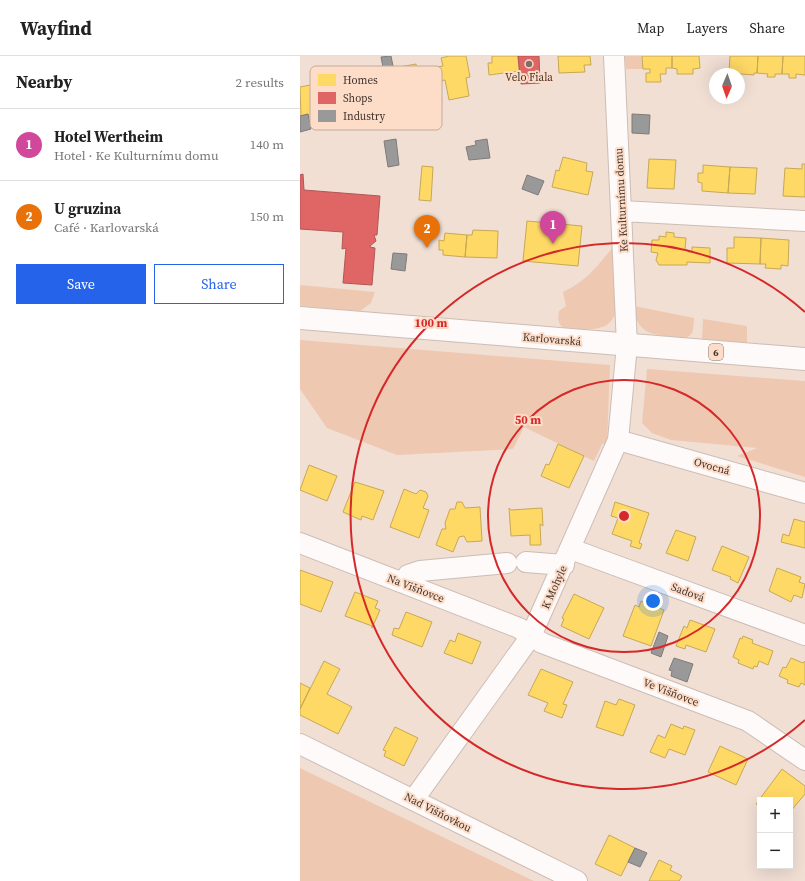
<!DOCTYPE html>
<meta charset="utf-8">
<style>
body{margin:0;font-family:"Source Serif 4",serif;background:#f6f6f6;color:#222}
.controls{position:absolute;right:12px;bottom:12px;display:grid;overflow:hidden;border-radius:0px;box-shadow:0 4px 16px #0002}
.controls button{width:36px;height:36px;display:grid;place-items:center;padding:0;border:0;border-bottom:1px solid #e0e0e0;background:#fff;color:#222;font:20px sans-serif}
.compass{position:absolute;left:409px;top:12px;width:36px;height:36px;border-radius:50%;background:#fff;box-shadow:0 4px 16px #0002;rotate:182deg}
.you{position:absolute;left:353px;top:545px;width:14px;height:14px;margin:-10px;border:3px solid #fff;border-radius:50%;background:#1a73e8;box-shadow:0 0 0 6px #1a73e833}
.badge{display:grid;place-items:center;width:26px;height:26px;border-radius:50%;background:#2563eb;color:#fff;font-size:13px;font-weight:700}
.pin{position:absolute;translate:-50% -33px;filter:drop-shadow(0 1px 2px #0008)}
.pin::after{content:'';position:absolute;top:21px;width:14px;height:12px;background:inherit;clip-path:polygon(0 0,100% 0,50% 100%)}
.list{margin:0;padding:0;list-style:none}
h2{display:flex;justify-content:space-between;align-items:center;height:52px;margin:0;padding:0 16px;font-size:17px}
h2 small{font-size:13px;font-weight:400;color:#767676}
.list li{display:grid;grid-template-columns:26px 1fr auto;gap:12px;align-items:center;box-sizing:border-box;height:72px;padding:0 16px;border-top:1px solid #e0e0e0}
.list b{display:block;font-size:15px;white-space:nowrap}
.list p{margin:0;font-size:13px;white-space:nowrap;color:#767676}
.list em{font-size:13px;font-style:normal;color:#767676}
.actions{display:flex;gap:8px;padding:12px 16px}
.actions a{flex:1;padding:9px 0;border:1px solid #2563eb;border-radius:0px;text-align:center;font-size:14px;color:#2563eb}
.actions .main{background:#2563eb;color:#fff}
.map{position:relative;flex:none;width:505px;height:825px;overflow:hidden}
header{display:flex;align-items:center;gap:24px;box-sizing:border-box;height:56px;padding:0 20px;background:#fff;border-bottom:1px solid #e0e0e0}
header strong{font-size:19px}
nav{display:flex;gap:22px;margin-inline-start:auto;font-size:14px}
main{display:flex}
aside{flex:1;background:#fff}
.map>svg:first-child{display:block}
.green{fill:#efc8b1}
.homes{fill:#ffd966;stroke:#c6a855}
.shops{fill:#e06666;stroke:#b05755}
.industry{fill:#999;stroke:#7f7b79}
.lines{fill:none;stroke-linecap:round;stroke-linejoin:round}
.minor-casing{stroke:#ccbdb5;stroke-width:22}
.major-casing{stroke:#ccbdb5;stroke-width:24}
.minor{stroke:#fdfaf9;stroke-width:20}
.major{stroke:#fdfaf9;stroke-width:22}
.ring{fill:none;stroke:#d62828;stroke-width:2}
.poi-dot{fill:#7f7067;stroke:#fddcc8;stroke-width:1.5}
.labels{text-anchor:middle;stroke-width:4;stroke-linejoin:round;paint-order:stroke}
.shield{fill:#fddcc8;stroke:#79665c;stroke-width:1}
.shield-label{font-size:10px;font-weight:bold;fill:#41342d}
.poi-label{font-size:11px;fill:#41342d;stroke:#fddcc8}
.street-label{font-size:11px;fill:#41342d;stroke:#fddcc8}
.key{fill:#fddcc8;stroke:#c5aa9a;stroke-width:1}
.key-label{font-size:11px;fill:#41342d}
.centre{fill:#d62828;stroke:#fddcc8;stroke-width:2}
.ring-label{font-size:12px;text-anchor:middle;font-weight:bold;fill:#d62828;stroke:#fddcc8;stroke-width:4;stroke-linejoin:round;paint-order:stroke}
</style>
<header>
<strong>Wayfind</strong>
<nav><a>Map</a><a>Layers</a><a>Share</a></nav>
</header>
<main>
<aside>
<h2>Nearby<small>2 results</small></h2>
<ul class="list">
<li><span class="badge" style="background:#d1479c">1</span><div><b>Hotel Wertheim</b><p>Hotel · Ke Kulturnímu domu</p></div><em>140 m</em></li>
<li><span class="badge" style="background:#e8710a">2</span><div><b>U gruzina</b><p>Café · Karlovarská</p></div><em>150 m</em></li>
</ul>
<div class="actions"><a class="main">Save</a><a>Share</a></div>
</aside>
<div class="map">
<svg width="505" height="825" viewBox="0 0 505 825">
<rect width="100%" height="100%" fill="#f1dfd4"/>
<path class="green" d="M 325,0 L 342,0 L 343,13 L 326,13 Z
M 314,190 L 316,256 C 314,261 311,267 305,270 C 298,274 272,275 264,272 C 257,268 258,261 259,255 L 266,250 L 263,236 C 287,225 297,210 314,190 Z
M 0,229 L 75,236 L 71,247 L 60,255 L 0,250 Z
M 334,250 L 394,262 C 393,271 395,279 385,282 C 359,278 336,283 334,250 Z
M 403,263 L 447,270 L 447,287 L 402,283 Z
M 0,284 L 310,309 L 307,387 L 302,388 L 294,405 L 224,371 L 213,393 L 97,399 L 27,372 L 0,333 Z
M 347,313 L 505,325 L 505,421 L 437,400 L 457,392 L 371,384 L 352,377 L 342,367 Z
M 0,712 L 234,825 L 0,825 Z"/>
<path class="homes" d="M 149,0 L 166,0 L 170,21 L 166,22 L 169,40 L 149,44 L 145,24 L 139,25 L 137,11 L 143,10 L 141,2 Z
M 192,0 L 218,0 L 219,15 L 189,19 L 188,7 L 192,7 Z
M 258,0 L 290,0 L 291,9 L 284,9 L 285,16 L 259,17 Z
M 342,0 L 372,0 L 372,12 L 366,12 L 366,18 L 360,18 L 361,26 L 346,26 L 346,17 L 350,17 L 350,13 L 343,13 Z
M 372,0 L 399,0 L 400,12 L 393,13 L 393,18 L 377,18 L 377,13 L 372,12 Z
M 430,0 L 458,0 L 457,17 L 454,17 L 454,19 L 429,17 Z
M 458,0 L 483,0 L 482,18 L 475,18 L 475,21 L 467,21 L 468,18 L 457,17 Z
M 483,0 L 505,0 L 505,19 L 496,18 L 496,22 L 489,22 L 489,18 L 482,18 Z
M 116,8 L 117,17 L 124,16 L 128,38 L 121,39 L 120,36 L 99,40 L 94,12 Z
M 20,27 L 21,32 L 25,31 L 29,54 L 19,56 L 19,59 L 8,61 L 8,58 L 1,60 L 0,31 Z
M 263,101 L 287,107 L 286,115 L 293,116 L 288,139 L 252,131 L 256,114 L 259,115 Z
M 349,103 L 376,104 L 374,133 L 347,132 Z
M 502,108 L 505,108 L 505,141 L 483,140 L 485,112 L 502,113 Z
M 403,109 L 430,111 L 428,137 L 402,135 L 402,127 L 398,126 L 398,117 L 403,117 Z
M 122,110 L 133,111 L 131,145 L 119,144 Z
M 430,111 L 457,112 L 455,138 L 428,137 Z
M 227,165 L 282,170 L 278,210 L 223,205 Z
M 173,174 L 198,175 L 197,202 L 165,201 L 167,179 L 172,179 Z
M 366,176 L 374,177 L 374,181 L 386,182 L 385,194 L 388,194 L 388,196 L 392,196 L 392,191 L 410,192 L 410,207 L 387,206 L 387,209 L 359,209 L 356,204 L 358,197 L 351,196 L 352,184 L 359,184 L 359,180 L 366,181 Z
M 145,177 L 167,179 L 165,201 L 143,199 L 143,194 L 139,194 L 139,184 L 144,185 Z
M 434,181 L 461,182 L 460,208 L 427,207 L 427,192 L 434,192 Z
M 461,182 L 489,184 L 488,210 L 481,209 L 481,213 L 465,212 L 466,208 L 460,208 Z
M 258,388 L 284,400 L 269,432 L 241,420 L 246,408 L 249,409 Z
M 9,409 L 37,420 L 27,445 L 0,434 Z
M 55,426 L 84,435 L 73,464 L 62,460 L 61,464 L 43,456 Z
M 104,433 L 116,438 L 120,434 L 126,436 L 128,440 L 123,452 L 129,454 L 119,482 L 90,471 Z
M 157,446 L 162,446 L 165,452 L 180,451 L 182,485 L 167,486 L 164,480 L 159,481 L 153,496 L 136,489 L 142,473 L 146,473 L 145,467 L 150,453 L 155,453 Z
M 315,446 L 349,457 L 339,487 L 342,488 L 340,493 L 330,490 L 332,485 L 312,478 L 318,462 L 311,460 Z
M 209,452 L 211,454 L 242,452 L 243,470 L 240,468 L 241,489 L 230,489 L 230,479 L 211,480 Z
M 494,463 L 505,466 L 505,492 L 481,486 L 483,478 L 489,480 Z
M 376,474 L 396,481 L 388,505 L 366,497 Z
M 422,490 L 449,501 L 438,527 L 430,523 L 431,521 L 412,514 Z
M 477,512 L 501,521 L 499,526 L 505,528 L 502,542 L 494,539 L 491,546 L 469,535 Z
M 0,514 L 33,526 L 21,556 L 0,548 Z
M 55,536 L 78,545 L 75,552 L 80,554 L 72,572 L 72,570 L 45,560 Z
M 274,538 L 304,552 L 289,583 L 261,570 L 264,563 L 262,562 Z
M 341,545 L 364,554 L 351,590 L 323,580 L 335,549 L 339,551 Z
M 106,556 L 132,566 L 122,591 L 92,579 L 94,572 L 99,573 Z
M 390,564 L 415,573 L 406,596 L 386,589 L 385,593 L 376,590 L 384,570 L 387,572 Z
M 158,577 L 181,586 L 172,608 L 144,597 L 150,584 L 155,586 Z
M 443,580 L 453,584 L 452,587 L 473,595 L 468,609 L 459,605 L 457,611 L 454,610 L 453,613 L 438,607 L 439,604 L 433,601 L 440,582 L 442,583 Z
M 491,602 L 503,607 L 505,605 L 505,629 L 501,627 L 499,631 L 487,627 L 488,624 L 479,620 L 483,611 L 486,612 Z
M 24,605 L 40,613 L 27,638 L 52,651 L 38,678 L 0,659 L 0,653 Z
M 241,613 L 273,626 L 263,648 L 267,649 L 262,662 L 244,655 L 248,647 L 228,639 Z
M 0,627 L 10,632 L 0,653 Z
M 319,643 L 335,649 L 323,680 L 296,671 L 305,645 L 316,649 Z
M 371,668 L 383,673 L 384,670 L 395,674 L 385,699 L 369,693 L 365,702 L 350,696 L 358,679 L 365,682 Z
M 95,671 L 118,682 L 104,710 L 84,700 L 86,695 L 83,694 Z
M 420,690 L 448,703 L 436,729 L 408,716 Z
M 482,713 L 505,730 L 505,738 L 490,756 L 490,744 L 460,744 L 460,751 L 456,748 Z
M 309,779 L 335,792 L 321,820 L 295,808 Z
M 359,804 L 372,810 L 370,814 L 382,820 L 379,825 L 349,825 Z"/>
<path class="shops" d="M 218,0 L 239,0 L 240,27 L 221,28 Z
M 3,118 L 4,134 L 80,140 L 77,179 L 74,179 L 76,185 L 70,190 L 70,191 L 75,192 L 72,229 L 43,227 L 46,192 L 42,193 L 43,176 L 0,173 L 0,119 Z"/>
<path class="industry" d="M 91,0 L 99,40 L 89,42 L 81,1 Z
M 8,58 L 11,73 L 0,76 L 0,60 Z
M 332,58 L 350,59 L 349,78 L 332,77 Z
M 96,83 L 99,109 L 88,111 L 84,85 Z
M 187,83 L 190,102 L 169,104 L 166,91 L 176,89 L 175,85 Z
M 227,119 L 244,125 L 238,139 L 222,133 Z
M 93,197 L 107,198 L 105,215 L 91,213 Z
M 359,576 L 368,580 L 361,601 L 351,597 Z
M 374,602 L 393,608 L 387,626 L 371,620 L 372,615 L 369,614 Z
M 335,792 L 347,797 L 340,811 L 328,806 Z"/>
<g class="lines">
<defs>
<path id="minor" d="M 322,155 L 505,165
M 318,384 L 505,437
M 0,487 L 219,572 L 242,587 L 448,665 L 505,704
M 271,493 L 505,579
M 226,506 L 264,509
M 103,527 L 108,519 L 120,515 L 207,507
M 0,688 L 277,825
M 114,743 L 231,580 L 318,384 L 327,289 L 314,0"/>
<path id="major" d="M 0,262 L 505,303"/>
</defs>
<use href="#minor" class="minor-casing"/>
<use href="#major" class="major-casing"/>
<use href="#minor" class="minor"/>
<use href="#major" class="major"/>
</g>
<g class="ring">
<circle cx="324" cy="460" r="136"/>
<path d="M505 664A273 273 0 1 1 505 256"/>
</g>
<circle class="poi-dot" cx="229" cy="8" r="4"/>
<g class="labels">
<rect class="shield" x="409" y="288" width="14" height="16" rx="3"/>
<g class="shield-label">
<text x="416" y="300">6</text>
</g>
<g class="poi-label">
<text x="229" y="25">Velo Fiala</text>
</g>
<g class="street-label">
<text transform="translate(321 144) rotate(-93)" y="4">Ke Kulturnímu domu</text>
<text transform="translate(252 283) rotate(5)" y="4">Karlovarská</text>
<text transform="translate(412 410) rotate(15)" y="4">Ovocná</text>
<text transform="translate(254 531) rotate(-66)" y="4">K Mohyle</text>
<text transform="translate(116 532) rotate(21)" y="4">Na Višňovce</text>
<text transform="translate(388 536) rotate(20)" y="4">Sadová</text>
<text transform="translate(371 636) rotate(21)" y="4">Ve Višňovce</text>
<text transform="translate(138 756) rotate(27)" y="4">Nad Višňovkou</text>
</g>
</g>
<rect x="10" y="10" width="132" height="64" rx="6" class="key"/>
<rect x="18" y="18" width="18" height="12" fill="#ffd966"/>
<rect x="18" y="36" width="18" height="12" fill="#e06666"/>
<rect x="18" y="54" width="18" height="12" fill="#999"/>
<g class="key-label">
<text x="43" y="28">Homes</text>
<text x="43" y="46">Shops</text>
<text x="43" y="64">Industry</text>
</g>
<circle cx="324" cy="460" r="6" class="centre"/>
<g class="ring-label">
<text x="131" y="271">100 m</text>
<text x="228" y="368">50 m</text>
</g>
</svg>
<div class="controls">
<button>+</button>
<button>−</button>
</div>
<svg class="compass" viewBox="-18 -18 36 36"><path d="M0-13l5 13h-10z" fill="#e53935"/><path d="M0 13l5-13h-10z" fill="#767676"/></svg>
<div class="you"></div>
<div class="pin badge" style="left:253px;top:188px;background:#d1479c">1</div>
<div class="pin badge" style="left:127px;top:192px;background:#e8710a">2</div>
</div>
</main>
